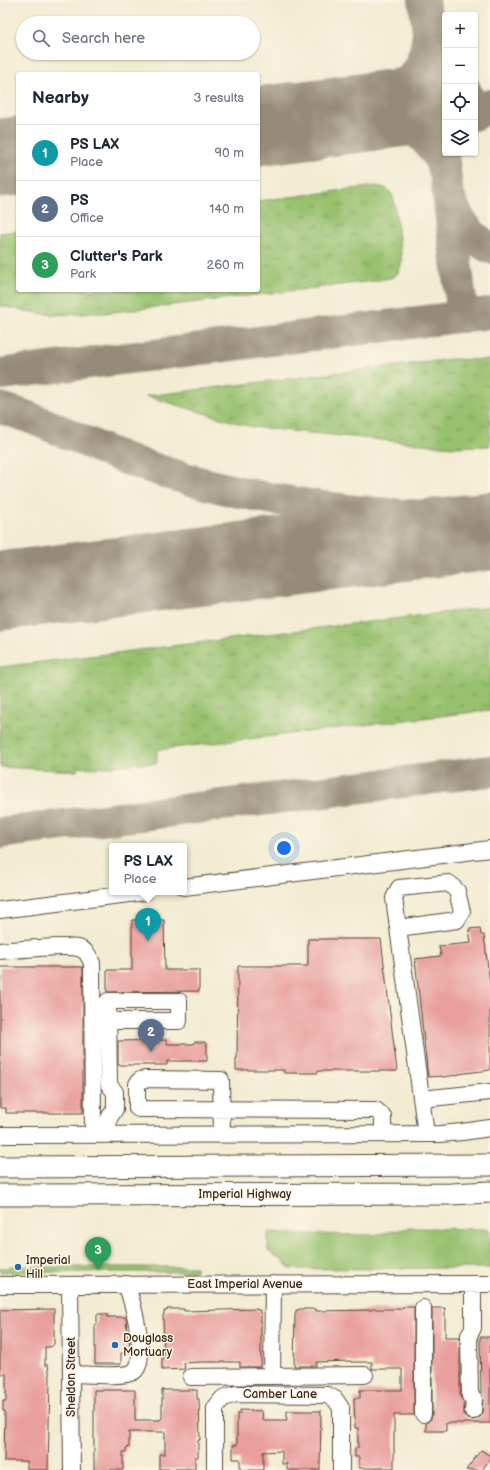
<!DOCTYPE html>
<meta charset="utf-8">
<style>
body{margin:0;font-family:"Balsamiq Sans",sans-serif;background:#f6f6f7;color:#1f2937}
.controls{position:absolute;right:12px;top:12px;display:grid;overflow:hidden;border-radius:4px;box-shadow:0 1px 3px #0004}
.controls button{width:36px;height:36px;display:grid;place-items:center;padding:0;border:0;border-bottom:1px solid #e0e1e3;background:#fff;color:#1f2937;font:20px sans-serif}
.you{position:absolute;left:284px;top:848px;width:14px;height:14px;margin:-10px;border:3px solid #fff;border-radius:50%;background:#1a73e8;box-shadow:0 0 0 6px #1a73e833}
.badge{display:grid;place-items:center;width:26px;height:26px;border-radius:50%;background:#0b8043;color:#fff;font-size:13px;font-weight:700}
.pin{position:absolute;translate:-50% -33px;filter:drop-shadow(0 1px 2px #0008)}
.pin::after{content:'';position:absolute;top:21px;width:14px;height:12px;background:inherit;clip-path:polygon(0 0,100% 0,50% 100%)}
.popup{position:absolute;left:109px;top:843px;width:78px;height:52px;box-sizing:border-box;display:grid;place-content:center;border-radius:4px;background:#fff;filter:drop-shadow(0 1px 3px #0005);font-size:13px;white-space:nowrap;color:#747a83}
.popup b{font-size:15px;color:#1f2937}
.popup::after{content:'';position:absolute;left:50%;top:100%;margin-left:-8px;border:8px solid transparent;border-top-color:#fff}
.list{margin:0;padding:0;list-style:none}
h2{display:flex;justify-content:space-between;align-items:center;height:52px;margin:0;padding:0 16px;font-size:17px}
h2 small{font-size:13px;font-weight:400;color:#747a83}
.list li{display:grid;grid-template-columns:26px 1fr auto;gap:12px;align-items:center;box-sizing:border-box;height:56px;padding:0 16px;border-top:1px solid #e0e1e3}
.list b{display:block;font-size:15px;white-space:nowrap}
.list p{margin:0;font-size:13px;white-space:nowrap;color:#747a83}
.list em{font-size:13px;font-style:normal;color:#747a83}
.icon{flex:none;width:22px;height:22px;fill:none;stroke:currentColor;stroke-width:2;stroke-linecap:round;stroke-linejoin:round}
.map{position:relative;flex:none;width:490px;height:1470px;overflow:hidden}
.search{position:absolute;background:#fff;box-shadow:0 1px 3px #0004;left:16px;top:16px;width:244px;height:44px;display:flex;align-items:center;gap:10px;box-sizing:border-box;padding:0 14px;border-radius:22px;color:#747a83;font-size:15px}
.panel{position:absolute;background:#fff;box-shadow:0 1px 3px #0004;left:16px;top:72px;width:244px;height:220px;border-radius:4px}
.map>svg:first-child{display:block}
.grass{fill:url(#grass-tufts);stroke:#697646}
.green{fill:#97c16e;stroke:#697646}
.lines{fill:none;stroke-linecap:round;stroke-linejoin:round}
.taxiway{stroke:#968b78;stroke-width:32}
.runway{stroke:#968b78;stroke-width:79}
.building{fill:#e89f9d}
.minor-casing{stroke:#564739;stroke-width:18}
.major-casing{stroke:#564739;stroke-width:23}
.minor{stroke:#fff;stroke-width:16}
.major{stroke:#fff;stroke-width:21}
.poi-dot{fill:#1f6fb2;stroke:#fcf5e5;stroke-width:1.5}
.labels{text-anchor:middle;stroke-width:3;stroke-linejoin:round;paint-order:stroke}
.street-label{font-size:12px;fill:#3b2a1e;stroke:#fcf5e5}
.poi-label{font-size:12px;fill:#3b2a1e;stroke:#fcf5e5;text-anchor:start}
</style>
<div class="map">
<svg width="490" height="1470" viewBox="0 0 490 1470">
<defs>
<pattern id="grass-tufts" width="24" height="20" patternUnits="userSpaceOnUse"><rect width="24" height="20" fill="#97c16e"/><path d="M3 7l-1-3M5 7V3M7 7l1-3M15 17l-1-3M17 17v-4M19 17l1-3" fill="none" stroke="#7c9d5a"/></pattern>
</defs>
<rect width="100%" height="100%" fill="#fcf5e5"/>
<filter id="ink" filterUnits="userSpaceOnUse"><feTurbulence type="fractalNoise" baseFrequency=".025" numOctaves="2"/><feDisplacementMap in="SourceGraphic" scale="8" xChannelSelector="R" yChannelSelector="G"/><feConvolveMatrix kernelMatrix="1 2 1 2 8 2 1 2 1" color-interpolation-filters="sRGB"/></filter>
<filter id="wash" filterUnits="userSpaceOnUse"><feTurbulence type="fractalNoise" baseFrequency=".012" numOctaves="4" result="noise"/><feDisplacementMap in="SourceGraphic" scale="16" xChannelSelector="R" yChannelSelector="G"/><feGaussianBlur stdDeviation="0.9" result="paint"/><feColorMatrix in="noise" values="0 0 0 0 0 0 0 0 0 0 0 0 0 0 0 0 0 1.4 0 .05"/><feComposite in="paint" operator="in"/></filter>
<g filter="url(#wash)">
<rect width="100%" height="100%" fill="#f2ecd3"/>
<path class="grass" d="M 376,186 C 386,187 392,191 394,200 L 402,262 L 398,273 L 394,277 L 374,281 L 105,313 L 53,315 L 25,311 L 0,306 L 0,233 L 18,231 L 18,290 L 258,290 L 258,201 Z
M 451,359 L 490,360 L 490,446 L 452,447 L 251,427 L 146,396 Z
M 490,607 L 490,710 L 157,750 L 157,763 L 138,764 L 138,762 L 134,763 L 133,764 L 97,768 L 78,767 L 77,771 L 0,767 L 0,667 Z"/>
<path class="green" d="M 409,1228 L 489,1229 L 490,1230 L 490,1268 L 290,1269 L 284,1262 L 268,1251 L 268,1232 L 302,1234 L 373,1235 Z
M 17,1264 L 22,1265 L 26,1267 L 196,1267 L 196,1272 L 0,1272 L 0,1268 L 8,1268 Z"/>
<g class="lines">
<path class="taxiway" d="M 424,0 L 463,317
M 350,114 C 388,101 423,83 427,39
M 352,115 C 367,116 384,115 398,121 C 418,130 436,147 443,168
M 475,115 L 490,105
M 451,201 C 458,220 472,238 490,248
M 0,374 L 490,313
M 0,408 C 49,421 92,448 140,464 C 252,503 371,518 490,517
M 0,593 L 26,588
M 0,833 L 490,771"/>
<path class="runway" d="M 258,126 L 445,102
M 0,158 L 18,156
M 0,591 L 490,531"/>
</g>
<g id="blocks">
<path class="building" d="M 132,920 L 164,920 L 165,970 L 199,970 L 199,991 L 107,992 L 107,970 L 132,970 Z
M 480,928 L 481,935 L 484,935 L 490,985 L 490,1070 L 458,1074 L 458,1075 L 442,1077 L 442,1076 L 428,1077 L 415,959 L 441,956 L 439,946 L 471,943 L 469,929 Z
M 308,939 L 381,939 L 397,1071 L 318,1071 L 318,1073 L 284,1073 L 284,1070 L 236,1070 L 236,1059 L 237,1059 L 238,966 L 308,966 Z
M 0,967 L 83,967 L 83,1113 L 6,1113 L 6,1108 L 0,1108 Z
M 167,1040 L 167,1044 L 194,1044 L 194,1042 L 205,1042 L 205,1044 L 207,1044 L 207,1061 L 167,1061 L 167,1065 L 118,1065 L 118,1041 Z
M 402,1307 L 414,1307 L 414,1415 L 394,1415 L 394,1468 L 359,1468 L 359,1457 L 355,1457 L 355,1448 L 358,1448 L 358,1428 L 355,1428 L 354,1398 L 360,1398 L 360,1390 L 402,1390 L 402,1369 L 372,1369 L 372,1362 L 351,1362 L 351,1361 L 316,1362 L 316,1366 L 294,1366 L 295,1314 L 296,1314 L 296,1310 L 299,1310 L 299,1309 L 316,1309 L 316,1311 L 372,1310 L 372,1309 L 402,1309 Z
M 432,1308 L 445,1308 L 445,1337 L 460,1337 L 460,1396 L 464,1403 L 464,1415 L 467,1419 L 472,1420 L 477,1419 L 481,1416 L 482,1412 L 483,1399 L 481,1392 L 480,1337 L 490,1337 L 490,1423 L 446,1423 L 446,1431 L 426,1431 L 426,1423 L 431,1419 L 432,1414 Z
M 54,1309 L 54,1344 L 51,1347 L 45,1347 L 45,1365 L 48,1365 L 50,1379 L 48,1470 L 27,1470 L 27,1461 L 4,1461 L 5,1411 L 3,1411 L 3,1401 L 6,1401 L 6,1374 L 0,1374 L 0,1310 Z
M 167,1309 L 184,1309 L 184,1311 L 257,1309 L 257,1310 L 260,1310 L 260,1314 L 261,1314 L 261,1364 L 260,1364 L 260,1367 L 240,1367 L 240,1362 L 201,1362 L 184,1363 L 185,1369 L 162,1370 L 162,1356 L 164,1356 L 163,1315 L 164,1315 L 164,1311 L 167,1311 Z
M 97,1314 L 107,1314 L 107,1317 L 125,1317 L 126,1319 L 127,1337 L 129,1337 L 130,1353 L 121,1353 L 121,1364 L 95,1364 L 95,1324 L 97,1324 Z
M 94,1390 L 135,1390 L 135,1420 L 160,1420 L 162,1418 L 162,1390 L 197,1390 L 197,1399 L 199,1399 L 200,1440 L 198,1440 L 198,1457 L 195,1457 L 195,1469 L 159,1469 L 159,1454 L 165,1454 L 165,1432 L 129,1432 L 129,1448 L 126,1448 L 126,1452 L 123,1452 L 123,1470 L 94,1470 Z
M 240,1410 L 262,1411 L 263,1420 L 287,1420 L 287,1411 L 321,1411 L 320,1470 L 287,1470 L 287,1464 L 282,1464 L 282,1451 L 263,1452 L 263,1470 L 240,1470 L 240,1459 L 233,1459 L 233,1445 L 237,1445 L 237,1414 L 240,1414 Z
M 481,1450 L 490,1456 L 490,1459 L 482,1470 L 466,1470 Z"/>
</g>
</g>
<g filter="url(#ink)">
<use href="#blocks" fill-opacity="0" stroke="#564739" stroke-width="1"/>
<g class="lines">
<defs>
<path id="minor" d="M 184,887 L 490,849
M 0,910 L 145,892
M 398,928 L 457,920 L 462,912 L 457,891 L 449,883 L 399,888 L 394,898 L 426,1134
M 0,951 C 15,950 71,944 81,949 C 88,952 89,957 92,963 L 93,1134
M 108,1021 L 179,1021 L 179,1001 L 108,1001 L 109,1085 L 115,1092 L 115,1109 L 109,1118 L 108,1134
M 421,1099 L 490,1092
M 222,1134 L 221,1080 L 146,1079 L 140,1080 L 137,1084 L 137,1108 L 139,1109 L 376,1110 L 383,1116 L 383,1134
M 0,1135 L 440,1134 L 462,1132 L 490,1128
M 473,1284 L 473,1328 L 469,1335 L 470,1396 L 474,1399 L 473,1411
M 0,1285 L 490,1284
M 70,1285 L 72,1470
M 423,1308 L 423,1414
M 72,1374 C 85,1374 123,1378 133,1372 C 150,1363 132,1300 126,1284
M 272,1376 L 273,1284
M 191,1377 L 365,1375
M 215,1470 L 215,1408 L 223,1398 L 236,1394 L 327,1395 L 335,1399 L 341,1408 L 341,1470"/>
<path id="major" d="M 0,1167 L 490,1165
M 0,1195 L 451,1194 L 490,1192"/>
</defs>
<use href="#minor" class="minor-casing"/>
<use href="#major" class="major-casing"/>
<use href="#minor" class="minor"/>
<use href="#major" class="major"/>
</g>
</g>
<g class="poi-dot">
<circle cx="18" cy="1267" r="4"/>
<circle cx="115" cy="1345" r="4"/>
</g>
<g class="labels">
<g class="street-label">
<text x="245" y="1198">Imperial Highway</text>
<text x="245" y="1288">East Imperial Avenue</text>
<text transform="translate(71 1377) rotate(-90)" y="4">Sheldon Street</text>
<text x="280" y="1398">Camber Lane</text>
</g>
<g class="poi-label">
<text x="26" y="1264">Imperial<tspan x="26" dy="14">Hill</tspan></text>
<text x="123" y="1342">Douglass<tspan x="123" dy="14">Mortuary</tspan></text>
</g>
</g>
</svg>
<div class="controls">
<button>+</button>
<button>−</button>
<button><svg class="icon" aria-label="locate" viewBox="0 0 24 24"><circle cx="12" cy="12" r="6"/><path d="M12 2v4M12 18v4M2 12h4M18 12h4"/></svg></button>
<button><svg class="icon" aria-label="layers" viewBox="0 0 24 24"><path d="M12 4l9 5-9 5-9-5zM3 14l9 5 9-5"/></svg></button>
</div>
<div class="you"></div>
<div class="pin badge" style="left:148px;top:941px;background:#0f9aa8">1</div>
<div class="popup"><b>PS LAX</b>Place</div>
<div class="pin badge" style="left:151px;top:1052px;background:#5c6f8a">2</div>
<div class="pin badge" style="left:98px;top:1270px;background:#2e9e5b">3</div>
<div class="search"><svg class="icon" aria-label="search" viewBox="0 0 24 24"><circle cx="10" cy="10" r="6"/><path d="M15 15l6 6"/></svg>Search here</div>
<section class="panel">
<h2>Nearby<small>3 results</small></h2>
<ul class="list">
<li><span class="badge" style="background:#0f9aa8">1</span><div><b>PS LAX</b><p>Place</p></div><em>90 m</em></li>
<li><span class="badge" style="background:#5c6f8a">2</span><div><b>PS</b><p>Office</p></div><em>140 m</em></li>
<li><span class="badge" style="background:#2e9e5b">3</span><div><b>Clutter's Park</b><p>Park</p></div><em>260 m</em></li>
</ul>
</section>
</div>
